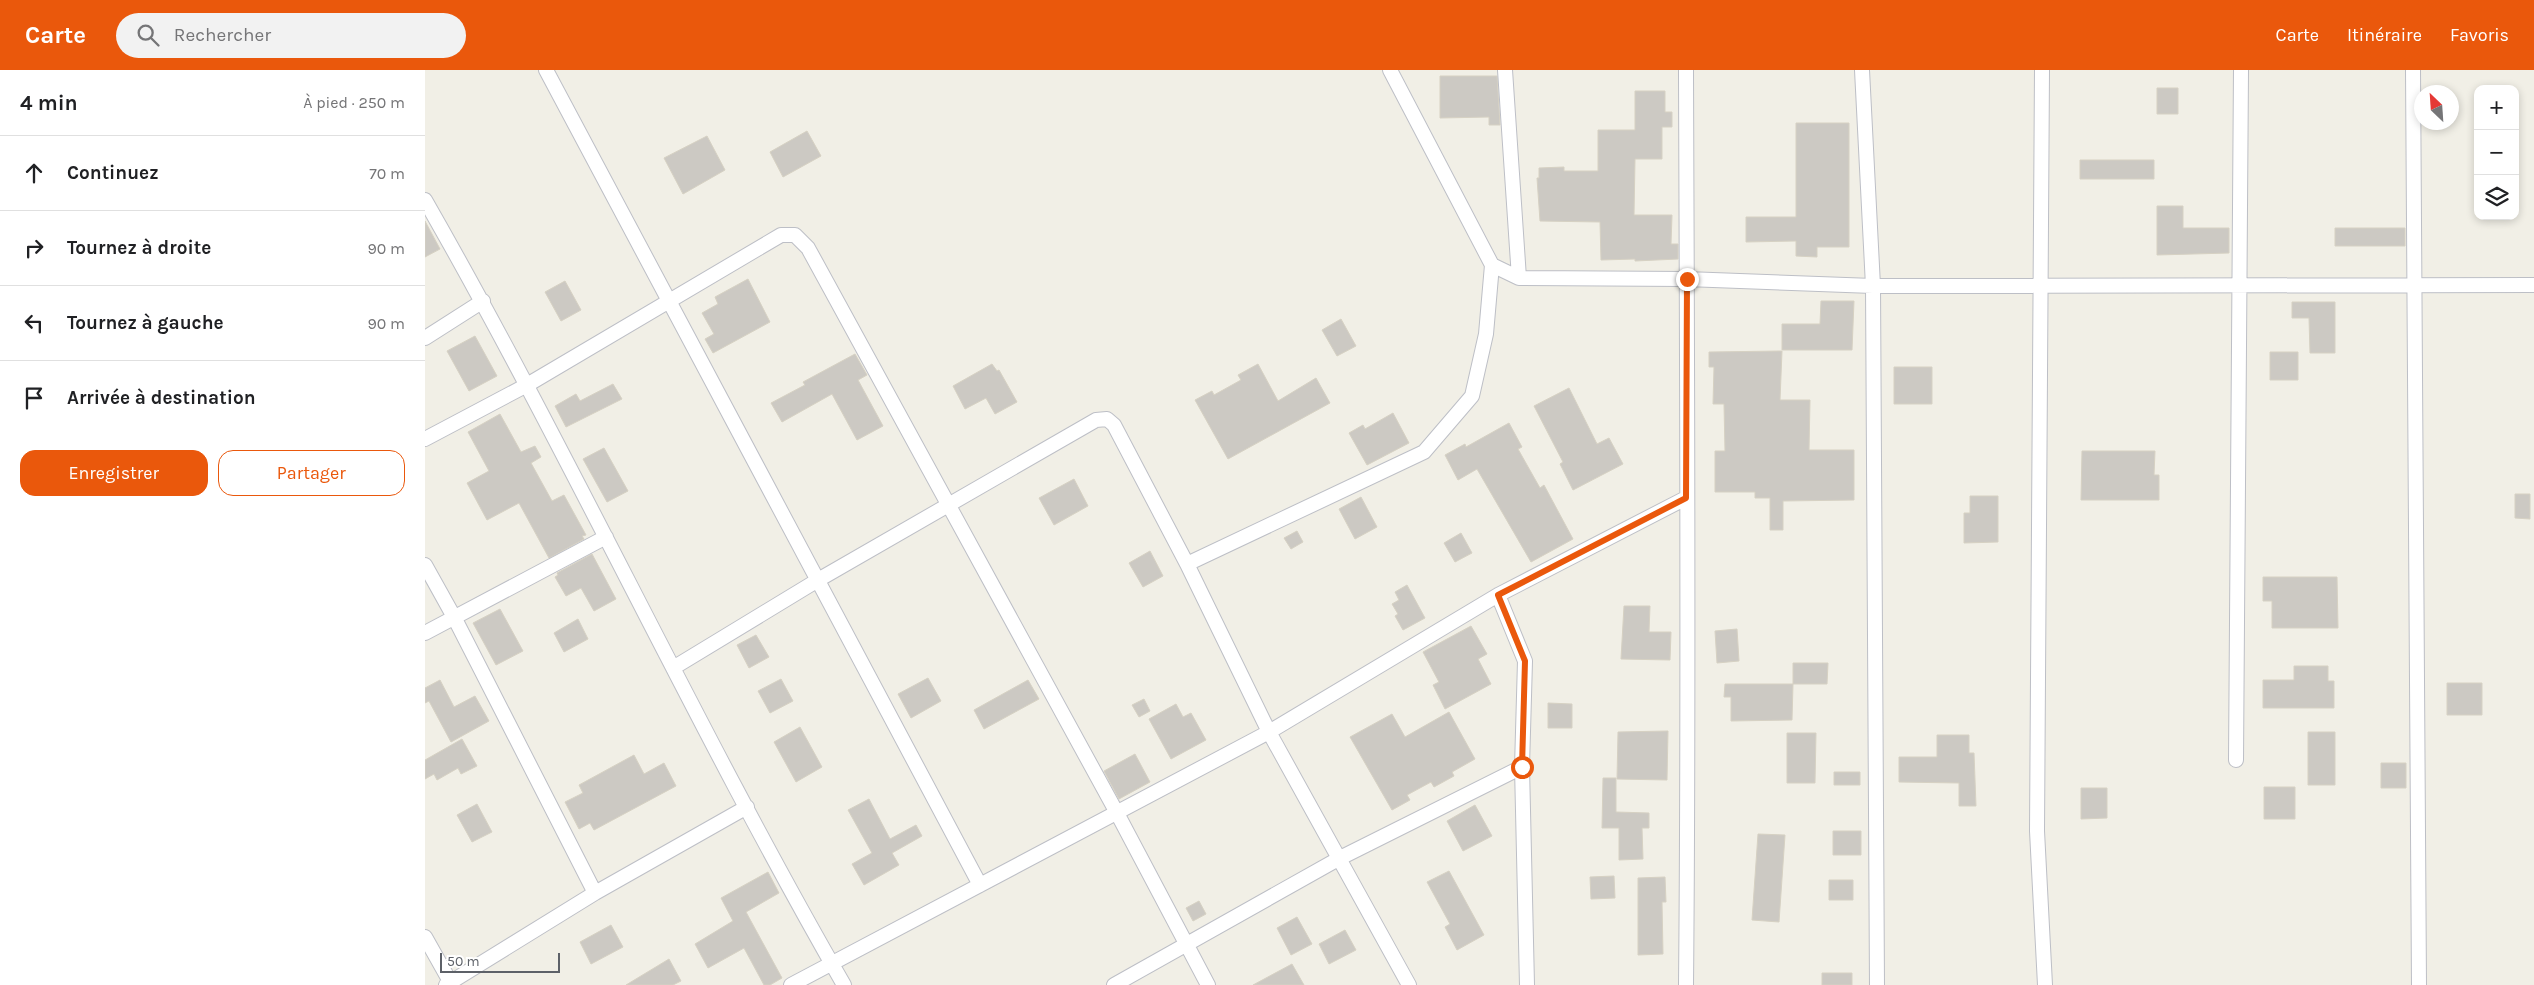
<!DOCTYPE html>
<html lang="fr">
<meta charset="utf-8">
<style>
body{margin:0;font-family:Karla,sans-serif;background:#f2f2f2;color:#202124}
.controls{position:absolute;right:15px;top:15px;display:grid;overflow:hidden;border-radius:10px;box-shadow:0 2px 8px #0003}
.controls button{width:45px;height:45px;display:grid;place-items:center;padding:0;border:0;border-bottom:1px solid #e0e0e0;background:#fff;color:#202124;font:25px sans-serif}
.compass{position:absolute;left:1989px;top:15px;width:45px;height:45px;border-radius:50%;background:#fff;box-shadow:0 2px 8px #0003;rotate:335deg}
.scale{position:absolute;left:15px;bottom:12px;width:120px;box-sizing:border-box;padding-left:5px;border:2px solid #5d6168;border-top:0;font-size:14px;line-height:18px;white-space:nowrap;color:#5d6168;-webkit-text-stroke:4px #fff;paint-order:stroke}
.stop{position:absolute;width:15px;height:15px;margin:-11px;border:4px solid #ea580c;border-radius:50%;background:#fff}
.stop.end{background:#ea580c;border-color:#fff;box-shadow:0 1px 5px #0008}
.list{margin:0;padding:0;list-style:none}
h2{display:flex;justify-content:space-between;align-items:center;height:65px;margin:0;padding:0 20px;font-size:21px}
h2 small{font-size:16px;font-weight:400;color:#757577}
.list li{display:grid;grid-template-columns:32px 1fr auto;gap:15px;align-items:center;box-sizing:border-box;height:75px;padding:0 20px;border-top:1px solid #e0e0e0}
.list b{display:block;font-size:19px;white-space:nowrap}
.list em{font-size:16px;font-style:normal;color:#757577}
.actions{display:flex;gap:10px;padding:15px 20px}
.actions a{flex:1;padding:11px 0;border:1px solid #ea580c;border-radius:15px;text-align:center;font-size:18px;color:#ea580c}
.actions .main{background:#ea580c;color:#fff}
.icon{flex:none;width:28px;height:28px;fill:none;stroke:currentColor;stroke-width:2;stroke-linecap:round;stroke-linejoin:round}
.map{position:relative;flex:none;width:2109px;height:915px;overflow:hidden}
header{display:flex;align-items:center;gap:30px;box-sizing:border-box;height:70px;padding:0 25px;background:#ea580c;color:#fff}
header strong{font-size:24px}
nav{display:flex;gap:28px;margin-inline-start:auto;font-size:18px}
.search{width:350px;height:45px;background:#f2f2f2;display:flex;align-items:center;gap:12px;box-sizing:border-box;padding:0 18px;border-radius:28px;color:#757577;font-size:19px}
main{display:flex}
aside{flex:1;background:#fff}
.map>svg:first-child{display:block}
.building{fill:#ccc9c3;stroke:#d6d1c3}
.lines{fill:none;stroke-linecap:round;stroke-linejoin:round}
.street-casing{stroke:#bdbfc6;stroke-width:16}
.street{stroke:#fff;stroke-width:14}
.route{stroke:#ea580c;stroke-width:6}
</style>
<header>
<strong>Carte</strong>
<div class="search"><svg class="icon" aria-label="search" viewBox="0 0 24 24"><circle cx="10" cy="10" r="6"/><path d="M15 15l6 6"/></svg>Rechercher</div>
<nav><a>Carte</a><a>Itinéraire</a><a>Favoris</a></nav>
</header>
<main>
<aside>
<h2>4 min<small>À pied · 250 m</small></h2>
<ul class="list">
<li><svg class="icon" aria-label="ahead" viewBox="0 0 24 24"><path d="M12 20V5M6 11l6-6 6 6"/></svg><div><b>Continuez</b></div><em>70 m</em></li>
<li><svg class="icon" aria-label="right" viewBox="0 0 24 24"><path d="M7 20v-9h11M14 6l5 5-5 5"/></svg><div><b>Tournez à droite</b></div><em>90 m</em></li>
<li><svg class="icon" aria-label="left" viewBox="0 0 24 24"><path d="M17 20v-9H6M10 6l-5 5 5 5"/></svg><div><b>Tournez à gauche</b></div><em>90 m</em></li>
<li><svg class="icon" aria-label="arrive" viewBox="0 0 24 24"><path d="M6 21V4h12l-3 4 3 4H6"/></svg><div><b>Arrivée à destination</b></div></li>
</ul>
<div class="actions"><a class="main">Enregistrer</a><a>Partager</a></div>
</aside>
<div class="map">
<svg width="2109" height="915" viewBox="0 0 2109 915">
<rect width="100%" height="100%" fill="#f1efe6"/>
<path class="building" d="M 1015,6 L 1072,6 L 1075,55 L 1064,55 L 1064,47 L 1015,48 Z
M 1732,18 L 1753,18 L 1753,44 L 1732,44 Z
M 1210,21 L 1240,21 L 1240,42 L 1247,42 L 1247,57 L 1237,57 L 1237,89 L 1210,89 L 1209,145 L 1247,145 L 1246,174 L 1253,174 L 1253,189 L 1210,191 L 1210,189 L 1176,190 L 1175,152 L 1115,151 L 1112,108 L 1114,108 L 1114,98 L 1139,97 L 1139,101 L 1173,101 L 1173,60 L 1210,60 Z
M 1371,53 L 1424,53 L 1424,177 L 1392,177 L 1392,187 L 1371,186 L 1371,171 L 1321,172 L 1321,147 L 1371,147 Z
M 382,61 L 396,86 L 358,107 L 345,82 Z
M 282,66 L 300,100 L 258,124 L 239,88 Z
M 1655,90 L 1729,90 L 1729,109 L 1655,109 Z
M 1732,136 L 1758,136 L 1758,158 L 1804,158 L 1804,183 L 1732,185 Z
M 0,151 L 15,179 L 0,187 Z
M 1910,158 L 1980,158 L 1980,176 L 1910,176 Z
M 323,209 L 345,252 L 288,283 L 280,269 L 289,264 L 277,243 L 293,234 L 290,227 Z
M 140,211 L 156,240 L 136,251 L 120,222 Z
M 1396,231 L 1429,231 L 1427,280 L 1357,280 L 1357,254 L 1395,254 Z
M 1867,232 L 1910,232 L 1910,283 L 1885,283 L 1884,248 L 1867,248 Z
M 916,249 L 931,276 L 912,286 L 897,260 Z
M 50,266 L 72,306 L 44,321 L 22,281 Z
M 1357,281 L 1355,330 L 1385,330 L 1384,380 L 1429,380 L 1429,430 L 1358,431 L 1358,460 L 1345,460 L 1345,428 L 1330,428 L 1330,422 L 1290,422 L 1290,381 L 1300,381 L 1299,334 L 1288,334 L 1289,297 L 1284,297 L 1284,282 Z
M 1845,282 L 1873,282 L 1873,310 L 1845,310 Z
M 430,284 L 442,305 L 433,310 L 458,356 L 432,370 L 407,324 L 357,352 L 346,333 L 380,315 L 378,312 Z
M 567,294 L 572,301 L 574,300 L 592,332 L 570,344 L 561,328 L 540,339 L 528,316 Z
M 833,294 L 853,331 L 891,308 L 905,333 L 803,389 L 770,330 L 787,321 L 789,325 L 816,310 L 813,305 Z
M 1469,297 L 1507,297 L 1507,334 L 1469,334 Z
M 188,314 L 197,329 L 141,357 L 130,336 L 151,324 L 155,331 Z
M 1144,318 L 1172,374 L 1184,368 L 1198,394 L 1148,420 L 1135,394 L 1138,392 L 1109,336 Z
M 968,343 L 984,373 L 942,395 L 924,363 L 938,355 L 940,359 Z
M 75,344 L 96,382 L 110,376 L 116,387 L 106,393 L 127,431 L 139,425 L 161,465 L 157,466 L 159,469 L 124,488 L 94,433 L 62,450 L 42,413 L 64,401 L 43,362 Z
M 1084,353 L 1097,377 L 1093,379 L 1115,418 L 1119,415 L 1148,469 L 1106,492 L 1052,399 L 1033,410 L 1020,385 L 1040,374 L 1041,377 Z
M 179,378 L 203,421 L 182,432 L 158,389 Z
M 1657,381 L 1730,381 L 1729,405 L 1734,405 L 1734,430 L 1656,430 Z
M 649,409 L 663,436 L 629,455 L 614,428 Z
M 2090,424 L 2105,424 L 2105,449 L 2090,448 Z
M 1545,426 L 1573,426 L 1573,472 L 1539,473 L 1539,443 L 1545,443 Z
M 936,427 L 952,457 L 930,469 L 914,439 Z
M 872,461 L 878,472 L 866,479 L 859,468 Z
M 1036,463 L 1047,483 L 1030,492 L 1019,473 Z
M 725,481 L 738,506 L 718,517 L 704,493 Z
M 167,484 L 191,529 L 169,541 L 156,518 L 141,526 L 130,507 L 133,505 L 132,503 Z
M 1838,507 L 1912,507 L 1913,558 L 1847,558 L 1847,531 L 1838,531 Z
M 982,515 L 1000,548 L 978,560 L 970,546 L 973,544 L 967,534 L 974,530 L 970,522 Z
M 1199,536 L 1225,536 L 1224,562 L 1246,562 L 1245,590 L 1196,589 Z
M 75,539 L 98,581 L 71,595 L 48,553 Z
M 153,549 L 163,569 L 139,582 L 129,563 Z
M 1046,556 L 1062,584 L 1053,589 L 1066,614 L 1020,639 L 1008,615 L 1014,612 L 998,582 Z
M 1312,559 L 1314,591 L 1292,593 L 1290,561 Z
M 331,565 L 344,587 L 324,598 L 312,575 Z
M 1368,593 L 1403,593 L 1402,614 L 1368,614 Z
M 1869,596 L 1903,596 L 1903,611 L 1909,611 L 1909,638 L 1838,638 L 1838,610 L 1869,610 Z
M 503,608 L 516,631 L 486,648 L 473,624 Z
M 356,609 L 368,631 L 345,643 L 333,621 Z
M 15,610 L 29,637 L 50,626 L 64,651 L 26,672 L 4,631 L 0,633 L 0,618 Z
M 603,610 L 614,629 L 559,659 L 549,640 Z
M 2022,613 L 2057,613 L 2057,645 L 2022,645 Z
M 1300,614 L 1368,614 L 1367,650 L 1306,651 L 1306,627 L 1299,627 Z
M 719,629 L 725,641 L 714,647 L 707,635 Z
M 1123,633 L 1147,634 L 1147,658 L 1123,658 Z
M 751,634 L 758,647 L 766,643 L 781,670 L 746,689 L 724,649 Z
M 1024,642 L 1050,689 L 1027,702 L 1029,706 L 1009,717 L 1006,712 L 982,725 L 985,730 L 967,740 L 925,667 L 967,644 L 980,667 Z
M 375,657 L 397,697 L 371,712 L 349,672 Z
M 1243,661 L 1242,710 L 1192,709 L 1193,662 Z
M 1883,662 L 1910,662 L 1910,715 L 1883,715 Z
M 1362,663 L 1391,663 L 1390,713 L 1362,713 Z
M 1512,665 L 1544,665 L 1544,683 L 1549,683 L 1551,736 L 1534,736 L 1534,713 L 1474,712 L 1474,687 L 1512,687 Z
M 37,669 L 52,696 L 36,704 L 33,698 L 12,710 L 9,704 L 0,709 L 0,690 Z
M 710,684 L 725,712 L 694,729 L 679,701 Z
M 209,685 L 219,704 L 239,693 L 251,716 L 169,760 L 165,753 L 154,759 L 140,732 L 158,723 L 154,715 Z
M 1956,693 L 1981,693 L 1981,718 L 1956,718 Z
M 1409,702 L 1435,702 L 1435,715 L 1409,715 Z
M 1178,708 L 1191,708 L 1191,742 L 1224,743 L 1224,758 L 1217,758 L 1218,789 L 1194,790 L 1194,758 L 1177,758 Z
M 1839,717 L 1870,717 L 1870,749 L 1839,749 Z
M 1656,718 L 1682,718 L 1682,748 L 1656,749 Z
M 444,729 L 465,769 L 491,755 L 497,766 L 467,783 L 474,795 L 439,815 L 427,794 L 447,783 L 423,740 Z
M 52,734 L 67,762 L 47,772 L 32,745 Z
M 1050,735 L 1067,766 L 1038,781 L 1022,751 Z
M 1408,761 L 1436,761 L 1436,785 L 1408,785 Z
M 1333,764 L 1360,765 L 1354,852 L 1327,850 Z
M 1024,801 L 1059,865 L 1032,880 L 1020,857 L 1025,854 L 1002,812 Z
M 343,802 L 354,823 L 321,842 L 357,908 L 345,915 L 339,915 L 319,878 L 283,898 L 270,874 L 308,851 L 296,828 Z
M 1189,806 L 1190,828 L 1166,829 L 1165,807 Z
M 1240,807 L 1241,832 L 1237,832 L 1238,884 L 1213,885 L 1213,808 Z
M 1404,810 L 1428,810 L 1428,830 L 1404,830 Z
M 774,831 L 781,844 L 768,851 L 761,838 Z
M 872,847 L 887,874 L 866,885 L 852,858 Z
M 186,855 L 198,877 L 166,894 L 155,872 Z
M 920,860 L 931,880 L 904,894 L 894,874 Z
M 244,889 L 256,911 L 248,915 L 201,915 Z
M 867,894 L 879,915 L 828,915 Z
M 1397,903 L 1427,903 L 1427,915 L 1397,915 Z"/>
<g class="lines">
<defs>
<path id="street" d="M 121,0 L 555,815
M 965,0 L 1067,195 L 1094,208 L 1261,209 L 1448,216 L 2109,215
M 1080,0 L 1094,208
M 1437,0 L 1448,216 L 1452,915
M 1617,0 L 1612,761 L 1620,915
M 1988,0 L 1994,915
M 0,130 C 147,387 271,658 419,915
M 0,268 L 58,231
M 0,369 L 102,315 L 356,165 L 370,165 L 383,178 L 692,743 L 783,915
M 762,494 L 999,382 L 1047,326 L 1061,264 L 1067,195
M 0,495 L 29,547 L 170,823
M 1073,525 L 1100,591 L 1097,697 L 1102,915
M 0,563 L 181,467
M 248,598 L 393,510 L 671,350 L 682,349 L 689,355 L 762,494 L 844,662 L 984,915
M 1811,690 L 1816,0
M 0,867 L 27,915
M 21,915 L 170,823 L 322,737
M 366,915 L 844,662 L 1073,525 L 1261,428
M 689,915 L 915,788 L 1097,697
M 1261,915 C 1264,610 1262,305 1261,0"/>
</defs>
<use href="#street" class="street-casing"/>
<use href="#street" class="street"/>
</g>
<g class="lines">
<path class="route" d="M 1097,697 L 1100,591 L 1073,525 L 1261,428 L 1262,209"/>
</g>
</svg>
<div class="controls">
<button>+</button>
<button>−</button>
<button><svg class="icon" aria-label="layers" viewBox="0 0 24 24"><path d="M12 4l9 5-9 5-9-5zM3 14l9 5 9-5"/></svg></button>
</div>
<svg class="compass" viewBox="-18 -18 36 36"><path d="M0-13l5 13h-10z" fill="#e53935"/><path d="M0 13l5-13h-10z" fill="#757577"/></svg>
<div class="scale">50 m</div>
<div class="stop" style="left:1097px;top:697px"></div>
<div class="stop end" style="left:1262px;top:209px"></div>
</div>
</main>
